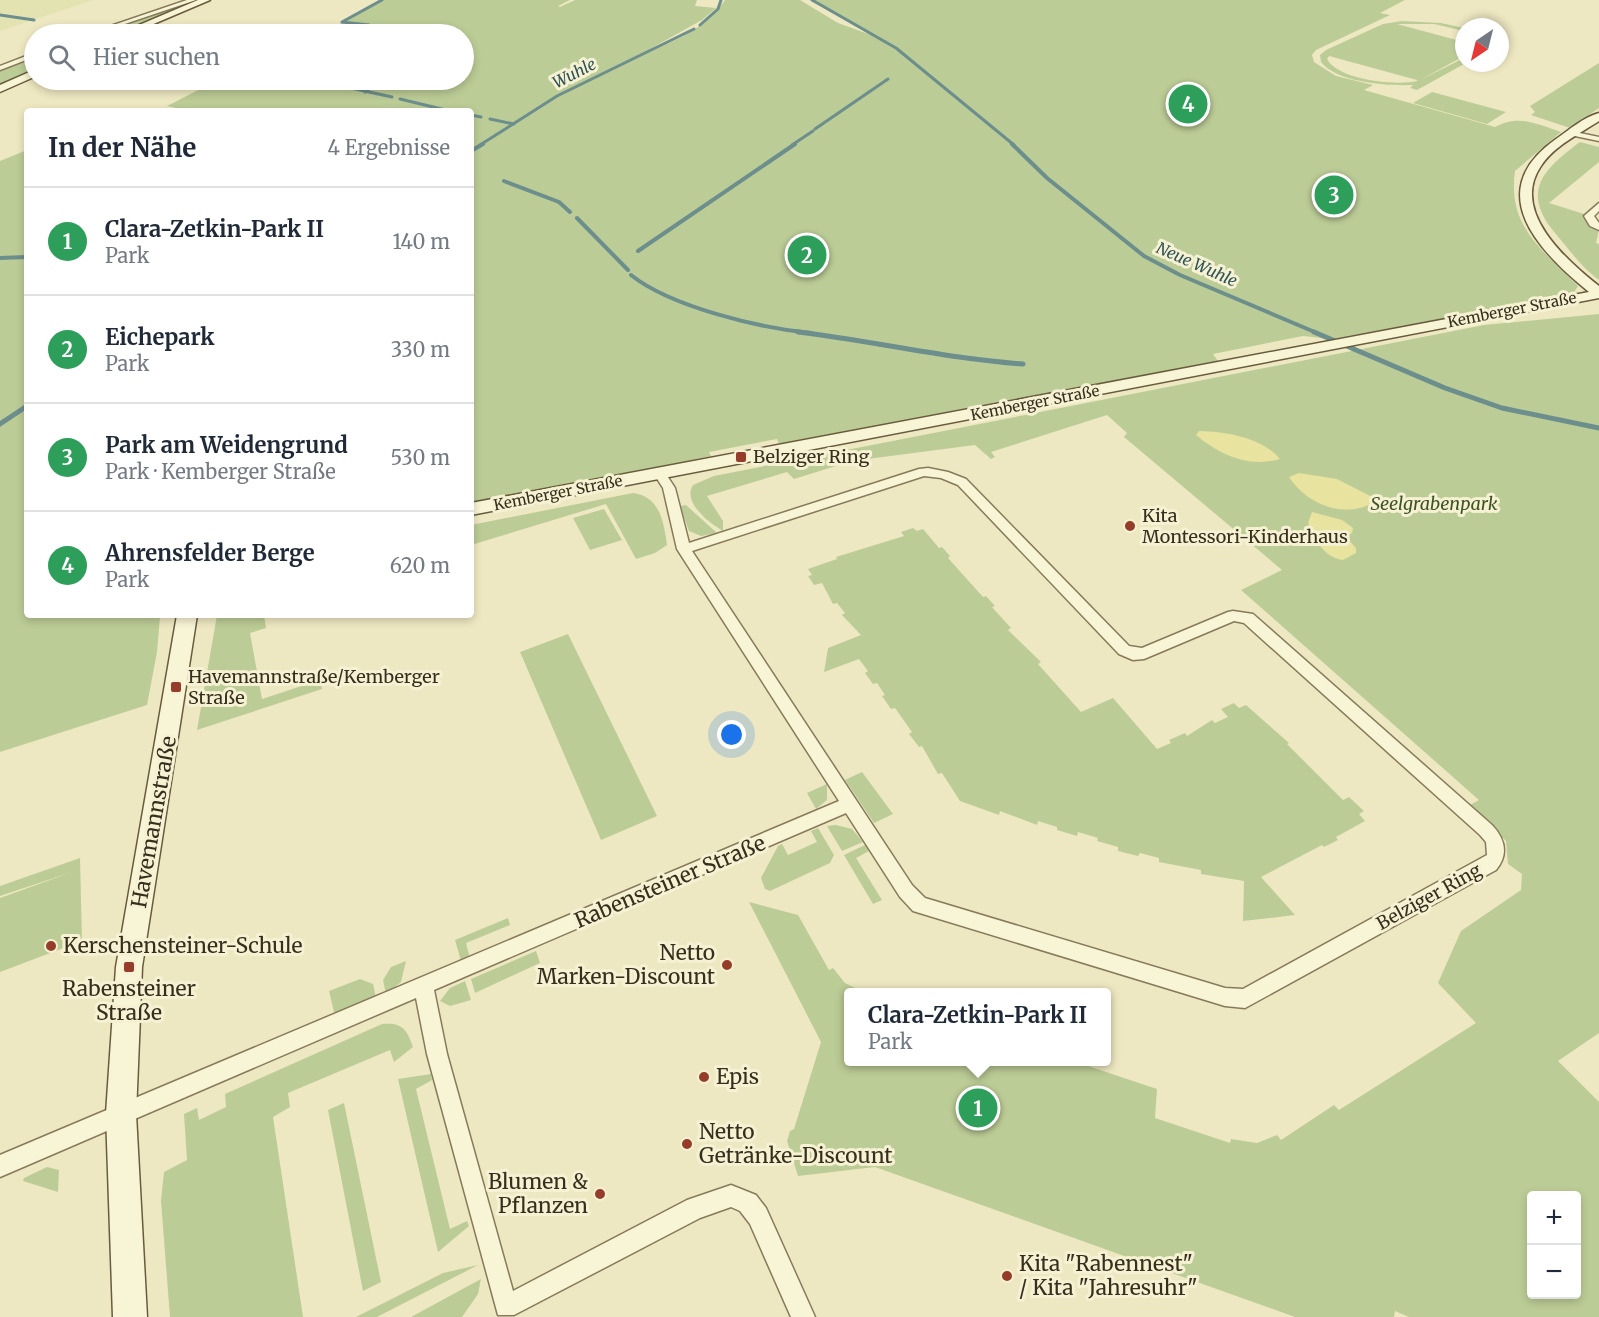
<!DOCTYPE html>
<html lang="de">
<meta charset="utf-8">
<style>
body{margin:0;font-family:Merriweather,serif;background:#f2f2f3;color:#1f2937}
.controls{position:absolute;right:18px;bottom:18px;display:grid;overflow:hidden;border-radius:6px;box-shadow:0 3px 9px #0003}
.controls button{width:54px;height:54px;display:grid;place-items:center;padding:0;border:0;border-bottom:2px solid #e0e1e3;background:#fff;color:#1f2937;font:30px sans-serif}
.compass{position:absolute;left:1455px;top:18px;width:54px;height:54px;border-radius:50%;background:#fff;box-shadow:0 3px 9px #0003;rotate:215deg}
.you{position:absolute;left:732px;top:735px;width:21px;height:21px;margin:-15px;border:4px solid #fff;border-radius:50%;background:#1a73e8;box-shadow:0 0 0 9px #1a73e833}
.badge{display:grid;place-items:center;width:39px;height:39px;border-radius:50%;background:#963c2a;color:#fff;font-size:20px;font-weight:700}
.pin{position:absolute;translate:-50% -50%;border:3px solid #fff;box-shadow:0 2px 6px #0006}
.popup{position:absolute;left:844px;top:988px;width:267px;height:78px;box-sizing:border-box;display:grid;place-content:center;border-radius:6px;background:#fff;filter:drop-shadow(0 2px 4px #0005);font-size:20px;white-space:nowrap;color:#747a83}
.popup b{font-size:22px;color:#1f2937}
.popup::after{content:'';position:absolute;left:50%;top:100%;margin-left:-12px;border:12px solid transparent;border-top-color:#fff}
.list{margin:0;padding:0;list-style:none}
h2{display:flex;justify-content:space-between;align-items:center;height:78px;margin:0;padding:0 24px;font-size:26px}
h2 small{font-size:20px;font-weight:400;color:#747a83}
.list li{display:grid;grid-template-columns:39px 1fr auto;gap:18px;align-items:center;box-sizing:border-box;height:108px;padding:0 24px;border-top:2px solid #e0e1e3}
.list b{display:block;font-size:22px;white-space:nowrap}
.list p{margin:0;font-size:20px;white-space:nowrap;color:#747a83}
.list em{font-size:20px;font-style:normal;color:#747a83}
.icon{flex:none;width:33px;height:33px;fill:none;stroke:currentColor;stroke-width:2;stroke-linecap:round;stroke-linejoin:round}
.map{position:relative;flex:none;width:1599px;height:1317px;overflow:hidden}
.search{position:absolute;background:#fff;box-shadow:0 3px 9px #0003;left:24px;top:24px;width:450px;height:66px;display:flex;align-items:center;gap:15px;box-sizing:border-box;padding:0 21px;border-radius:33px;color:#747a83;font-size:22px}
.panel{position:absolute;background:#fff;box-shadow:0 3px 9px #0003;left:24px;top:108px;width:450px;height:510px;border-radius:6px}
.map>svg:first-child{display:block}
.farmland{fill:#e2e3b0}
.green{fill:#bccc96;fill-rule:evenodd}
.sand{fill:#e9e3a0}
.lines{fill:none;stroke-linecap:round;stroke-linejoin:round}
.stream-far2{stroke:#6c8e8c;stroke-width:3}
.stream-far1{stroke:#6c8e8c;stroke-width:4}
.stream{stroke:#6c8e8c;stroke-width:5}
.minor-casing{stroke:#877a5a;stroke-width:3}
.secondary-casing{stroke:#695b3d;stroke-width:3}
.minor{fill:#f8f4d6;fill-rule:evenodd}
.secondary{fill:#f8f4d6;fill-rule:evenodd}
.poi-dot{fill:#963c2a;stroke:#f5f1d2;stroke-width:2}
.labels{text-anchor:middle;stroke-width:6;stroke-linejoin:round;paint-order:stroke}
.far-street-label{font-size:15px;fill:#372f1e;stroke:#f5f1d2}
.far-water-label{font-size:16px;font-style:italic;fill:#2d5257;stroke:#f5f1d2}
.poi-label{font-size:18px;fill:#372f1e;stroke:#f5f1d2;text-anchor:start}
.park-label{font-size:18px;font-style:italic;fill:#3f5424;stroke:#f5f1d2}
.street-label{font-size:18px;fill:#372f1e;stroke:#f5f1d2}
.near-street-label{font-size:21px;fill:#372f1e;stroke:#f5f1d2}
.near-poi-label{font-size:21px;fill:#372f1e;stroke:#f5f1d2;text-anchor:start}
</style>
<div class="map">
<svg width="1599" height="1317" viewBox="0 0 1599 1317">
<rect width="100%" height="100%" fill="#eee8c2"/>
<path class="farmland" d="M 0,0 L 93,0 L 0,31 Z"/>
<path class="green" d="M 197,0 L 202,0 L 118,34 L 94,34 Z
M 383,0 L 570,0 L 558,6 L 560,7 L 575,0 L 697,0 L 695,6 L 716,8 L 702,20 L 632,59 C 668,43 702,33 725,0 L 800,0 L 838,23 L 874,36 L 812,0 L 1405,0 L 1380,13 L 1390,15 L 1316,50 L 1312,55 L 1314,62 L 1336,76 L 1373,85 L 1364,90 L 1495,127 C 1519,114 1536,124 1561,132 L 1515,171 C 1507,227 1543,250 1578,286 L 1573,294 L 1331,339 L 1303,336 L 1213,354 L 1218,361 L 779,444 L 777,439 L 709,452 L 711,456 L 693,460 L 471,503 L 471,111 L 189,111 L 167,106 L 218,80 L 464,80 L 464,34 L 322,34 Z
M 1402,21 L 1441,23 L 1464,28 L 1464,31 L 1434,24 L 1397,24 L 1464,42 L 1464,56 L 1420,80 L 1464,58 L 1464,63 L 1466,63 L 1417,90 L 1410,88 L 1413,85 C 1389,86 1337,83 1321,62 L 1320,55 L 1326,50 L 1383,24 ZM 1329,56 L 1417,80 L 1417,81 C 1396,86 1338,80 1327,59 Z
M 34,59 L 34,71 L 0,86 L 0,71 Z
M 1599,63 L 1599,108 L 1570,128 L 1531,115 L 1535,112 L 1530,106 Z
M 1432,92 L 1506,112 L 1487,124 L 1413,103 Z
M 1580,142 L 1599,147 L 1599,162 L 1549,203 L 1584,214 L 1586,222 L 1599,230 L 1596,243 L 1599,244 L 1599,280 C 1580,266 1570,250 1555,233 C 1521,192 1542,170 1580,142 Z
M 27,150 L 27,615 L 160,617 L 157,652 L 147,705 L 0,752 L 0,161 Z
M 1599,314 L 1599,1033 L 1558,1061 L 1599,1102 L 1599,1317 L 1409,1317 L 1395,1311 L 1394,1317 L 1295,1317 L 875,1167 L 798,1176 L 787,1141 L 790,1131 L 794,1129 L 821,1042 L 749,902 L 798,915 L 829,970 L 833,968 L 845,983 L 863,992 L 849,992 L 849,1062 L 1076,1062 L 1157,1089 L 1155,1118 L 1230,1143 L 1231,1139 L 1257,1143 L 1277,1135 L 1281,1140 L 1334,1105 L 1339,1110 L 1476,1023 L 1438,983 L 1461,931 L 1521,890 L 1522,874 L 1508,864 L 1506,841 L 1470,805 L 1479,800 L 1241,590 L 1282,570 L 1124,437 L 1127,433 L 1107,415 L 991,452 L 995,457 L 991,459 L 975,445 L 852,461 L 794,479 L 787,472 L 707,496 L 723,521 L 723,531 C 709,523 682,502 693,485 L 714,476 L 1484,325 ZM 1532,1196 L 1576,1196 L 1576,1294 L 1532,1294 Z
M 633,493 C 660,496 664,523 667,545 L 655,553 L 636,559 L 606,504 L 471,545 L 471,525 Z
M 686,505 L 717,533 L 701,536 L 689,531 L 680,506 Z
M 604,509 L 622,540 L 590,550 L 573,518 Z
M 913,528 L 917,531 L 923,529 L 939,548 L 942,547 L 950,556 L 948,558 L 983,597 L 986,596 L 995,606 L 992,607 L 1011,628 L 1008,630 L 1041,662 L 1038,664 L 1081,712 L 1113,698 L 1157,749 L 1171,743 L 1169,740 L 1185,733 L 1187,736 L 1212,720 L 1215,723 L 1228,717 L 1221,709 L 1234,703 L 1239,708 L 1246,705 L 1289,743 L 1287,744 L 1343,800 L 1349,797 L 1364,811 L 1359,814 L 1365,821 L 1336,837 L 1338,840 L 1324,847 L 1322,845 L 1261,877 L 1295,915 L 1243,921 L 1244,881 L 1201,874 L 1201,870 L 1159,862 L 1159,858 L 1140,853 L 1138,856 L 1118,851 L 1118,847 L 1097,841 L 1098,838 L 1078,832 L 1077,836 L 1057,830 L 1057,827 L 1038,821 L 1037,825 L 1000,811 L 999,815 L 960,801 L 942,773 L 938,774 L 922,746 L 919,747 L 909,734 L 912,732 L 895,708 L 891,709 L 882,696 L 885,695 L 877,683 L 873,684 L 865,673 L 868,671 L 859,659 L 824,672 L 828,648 L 861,635 L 842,615 L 845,613 L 837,603 L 833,604 L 822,583 L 814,585 L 808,576 L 812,575 L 808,569 L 837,559 L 836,557 L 904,536 L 901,532 Z
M 217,615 L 264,615 L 266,628 L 250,633 L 262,699 L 320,680 L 322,689 L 197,730 Z
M 568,634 L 657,816 L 601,840 L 520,652 Z
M 862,772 L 893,814 L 874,823 L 845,780 Z
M 827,784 L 827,800 L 816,809 L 807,793 Z
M 836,825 L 852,829 L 863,842 L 842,851 L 827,826 Z
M 818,828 L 834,855 L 830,863 L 770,891 L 765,889 L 761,878 L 778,846 L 782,844 L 788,855 L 817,842 L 811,831 Z
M 865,845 L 869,851 L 856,858 L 882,900 L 873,904 L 844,855 Z
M 80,858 L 82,941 L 0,972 L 0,898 L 72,872 L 0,896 L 0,886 Z
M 508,918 L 510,925 L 466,943 L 470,958 L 461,961 L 455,940 Z
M 536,951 L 540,963 L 475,993 L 471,979 Z
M 406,961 L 401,982 L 386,994 L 383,980 L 391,967 Z
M 360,979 L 373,984 L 376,998 L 335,1016 L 329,991 Z
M 465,981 L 471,1000 L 450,1006 L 440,1001 L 450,988 Z
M 382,1024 C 402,1022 407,1029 413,1047 L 394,1062 L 390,1050 L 288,1093 L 290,1107 L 273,1117 L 303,1317 L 170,1317 L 161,1201 L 164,1172 L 187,1160 L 184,1114 L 197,1108 L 199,1120 L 226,1107 L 225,1094 Z
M 431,1074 L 432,1080 L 416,1089 L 450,1229 L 467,1221 L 469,1226 L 438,1252 L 398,1079 Z
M 344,1103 L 381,1282 L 363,1291 L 328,1110 Z
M 47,1167 L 59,1170 L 58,1192 L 23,1181 L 24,1178 Z
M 478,1265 L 377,1317 L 356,1317 L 443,1273 Z
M 481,1279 L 478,1294 L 462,1317 L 411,1317 Z"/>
<path class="sand" d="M 1199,431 C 1227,432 1261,437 1280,459 C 1249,468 1220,455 1196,435 Z
M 1299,473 L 1337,479 L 1378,500 C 1348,520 1309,507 1289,477 Z
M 1312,512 L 1342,520 L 1353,528 L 1352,533 L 1345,536 L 1356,548 L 1356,553 L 1343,560 C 1322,557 1316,539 1308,523 Z"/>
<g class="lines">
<path class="stream-far2" d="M 812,0 L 896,48 L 1014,145
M 0,15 L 34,20
M 369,25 L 342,22 L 382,0
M 700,25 L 718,9 L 721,0
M 380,26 L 401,34
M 314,80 L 392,97
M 365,92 L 380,81
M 400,99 L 450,111
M 471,115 L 481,117
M 490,119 L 514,124
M 815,129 L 888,79
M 480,145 L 557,96 L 694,29
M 792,145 L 813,131"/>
<path class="stream-far1" d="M 1012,144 L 1047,178 L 1144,256 L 1180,275 L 1317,333
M 471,151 L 483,144
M 504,181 L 559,202 L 570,212
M 577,218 L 628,270
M 638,251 L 795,144
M 0,258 L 27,257
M 631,275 C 671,307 760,328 811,333"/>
<path class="stream" d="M 798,332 C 874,341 948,359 1023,364
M 1314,332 L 1445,388 L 1502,408 L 1599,428
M 0,424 L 27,406"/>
<defs>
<path id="minor" d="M 187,0 L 196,0 L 95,34 L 87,34 Z
M 34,53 L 34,57 L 0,70 L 0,66 Z
M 1570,131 L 1599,137 L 1599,141 L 1570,135 Z
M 1599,203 L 1599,211 L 1594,216 L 1599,223 L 1599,230 L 1590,226 L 1584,216 Z
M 928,468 L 948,472 L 966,479 L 1129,646 L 1142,648 L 1228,612 L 1233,611 L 1253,614 L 1492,825 C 1505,839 1509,854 1496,870 L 1245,1008 L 1225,1006 L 913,911 L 900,897 L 846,813 L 434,990 L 447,1054 L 513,1291 L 687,1200 L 731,1185 L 756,1195 L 766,1208 L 815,1317 L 791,1317 L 750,1224 L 740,1211 L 731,1207 L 700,1218 L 514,1315 L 498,1315 L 427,1054 L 416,998 L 0,1177 L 0,1155 L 839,801 L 677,549 L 663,488 L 654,474 L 656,471 L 664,471 L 675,488 L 689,543 L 919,469 ZM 924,476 L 941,478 L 958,485 L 1119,654 L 1133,660 L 1144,659 L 1234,621 L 1244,623 L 1480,835 L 1486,842 L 1487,855 L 1243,989 L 1225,988 L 925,898 L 912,885 L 692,551 Z"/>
<path id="secondary" d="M 198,0 L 210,0 L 130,34 L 118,34 Z
M 34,70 L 34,77 L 0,92 L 0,85 Z
M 1599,113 L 1599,121 C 1579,134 1554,146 1541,166 C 1510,211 1566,260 1599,286 L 1599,298 L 471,515 L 471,503 L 1589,292 C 1537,250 1482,191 1556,139 C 1569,130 1584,117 1599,113 Z
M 177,615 L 197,615 L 142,967 L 136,1114 L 147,1317 L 113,1317 L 106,1114 L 116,967 Z"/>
</defs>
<use href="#minor" class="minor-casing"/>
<use href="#secondary" class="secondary-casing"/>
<use href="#minor" class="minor"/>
<use href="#secondary" class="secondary"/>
</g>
<g class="poi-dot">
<rect x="735" y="451" width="12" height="12" rx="3"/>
<circle cx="1130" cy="526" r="6"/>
<rect x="170" y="681" width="12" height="12" rx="3"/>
<circle cx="51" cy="946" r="6"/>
<circle cx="727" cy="965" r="6"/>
<rect x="123" y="961" width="12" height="12" rx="3"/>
<circle cx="704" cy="1077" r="6"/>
<circle cx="687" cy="1144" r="6"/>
<circle cx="600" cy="1194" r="6"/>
<circle cx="1007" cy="1276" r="6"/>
</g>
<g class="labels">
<g class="far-street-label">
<text transform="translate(1512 310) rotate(-11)" y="5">Kemberger Straße</text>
<text transform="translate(1035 403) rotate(-11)" y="5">Kemberger Straße</text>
<text transform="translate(558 493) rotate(-11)" y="5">Kemberger Straße</text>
</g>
<g class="far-water-label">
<text transform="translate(574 73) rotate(-27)" y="6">Wuhle</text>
<text transform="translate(1197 264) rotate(24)" y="6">Neue Wuhle</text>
</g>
<g class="poi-label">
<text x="753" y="463">Belziger Ring</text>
<text x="1142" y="522">Kita<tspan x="1142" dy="21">Montessori-Kinderhaus</tspan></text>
<text x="188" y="683">Havemannstraße/Kemberger<tspan x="188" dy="21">Straße</tspan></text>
</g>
<g class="park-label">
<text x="1434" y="510">Seelgrabenpark</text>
</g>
<g class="street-label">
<text transform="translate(1429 897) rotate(-29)" y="6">Belziger Ring</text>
</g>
<g class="near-street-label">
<text transform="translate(154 822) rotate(-80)" y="7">Havemannstraße</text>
<text transform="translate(670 882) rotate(-23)" y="7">Rabensteiner Straße</text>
</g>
<g class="near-poi-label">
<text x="63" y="953">Kerschensteiner-Schule</text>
<text x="715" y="960" text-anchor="end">Netto<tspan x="715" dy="24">Marken-Discount</tspan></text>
<text x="129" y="996" text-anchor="middle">Rabensteiner<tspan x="129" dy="24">Straße</tspan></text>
<text x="716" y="1084">Epis</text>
<text x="699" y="1139">Netto<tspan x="699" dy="24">Getränke-Discount</tspan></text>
<text x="588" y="1189" text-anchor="end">Blumen &amp;<tspan x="588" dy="24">Pflanzen</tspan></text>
<text x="1019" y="1271">Kita "Rabennest"<tspan x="1019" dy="24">/ Kita "Jahresuhr"</tspan></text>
</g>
</g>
</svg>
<div class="controls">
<button>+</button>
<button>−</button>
</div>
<svg class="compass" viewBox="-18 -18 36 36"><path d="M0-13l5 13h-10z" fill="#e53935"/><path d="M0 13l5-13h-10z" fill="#747a83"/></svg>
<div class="you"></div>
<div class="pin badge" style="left:978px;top:1108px;background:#2e9e5b">1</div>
<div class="popup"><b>Clara-Zetkin-Park II</b>Park</div>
<div class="pin badge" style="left:807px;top:255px;background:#2e9e5b">2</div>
<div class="pin badge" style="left:1334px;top:195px;background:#2e9e5b">3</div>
<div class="pin badge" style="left:1188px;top:104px;background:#2e9e5b">4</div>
<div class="search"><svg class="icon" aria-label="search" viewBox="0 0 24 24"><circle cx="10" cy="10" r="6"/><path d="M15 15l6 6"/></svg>Hier suchen</div>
<section class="panel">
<h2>In der Nähe<small>4 Ergebnisse</small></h2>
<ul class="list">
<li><span class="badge" style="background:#2e9e5b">1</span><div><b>Clara-Zetkin-Park II</b><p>Park</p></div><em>140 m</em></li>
<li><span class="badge" style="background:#2e9e5b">2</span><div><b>Eichepark</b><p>Park</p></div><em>330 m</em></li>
<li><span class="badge" style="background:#2e9e5b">3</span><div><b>Park am Weidengrund</b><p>Park · Kemberger Straße</p></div><em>530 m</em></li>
<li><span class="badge" style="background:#2e9e5b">4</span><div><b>Ahrensfelder Berge</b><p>Park</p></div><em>620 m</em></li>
</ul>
</section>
</div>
